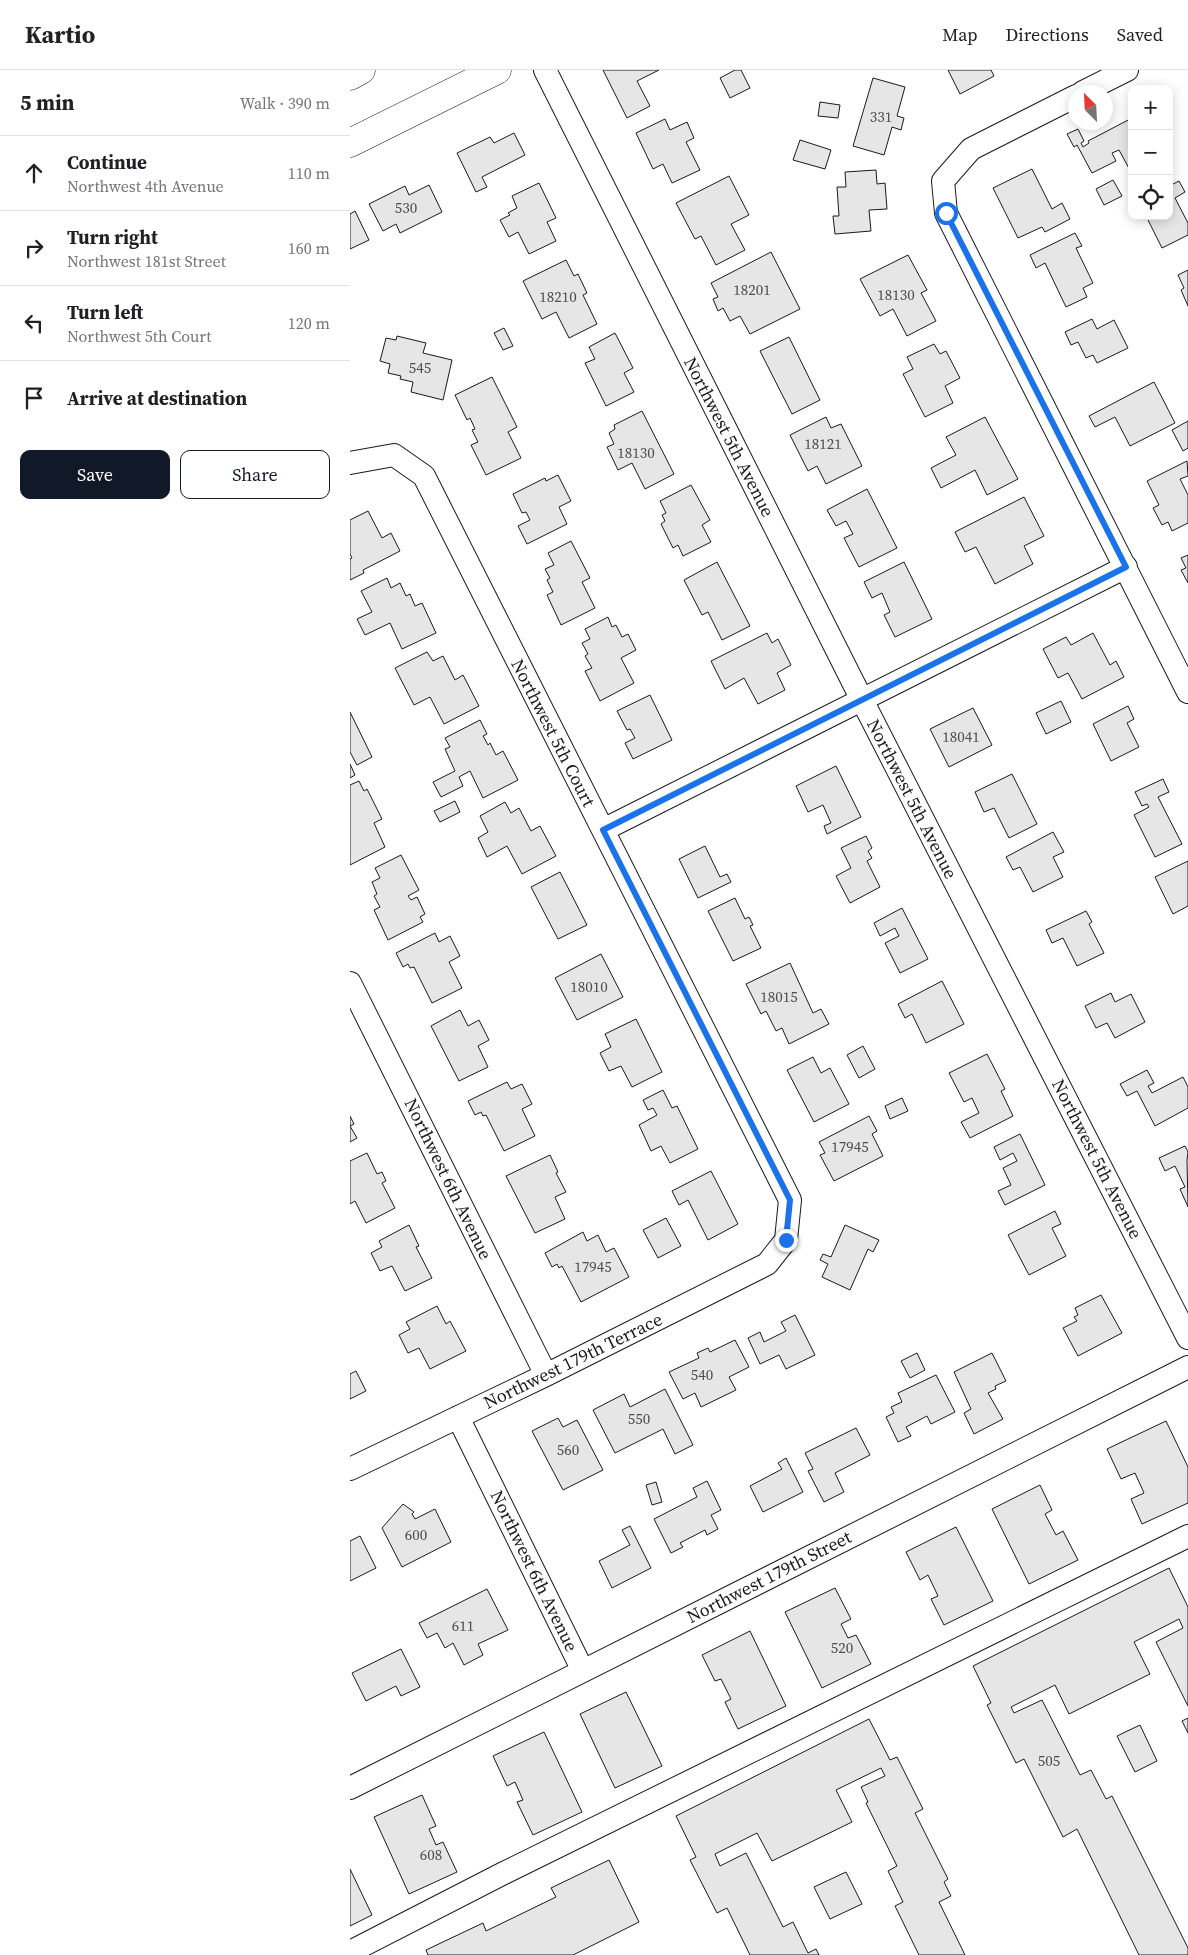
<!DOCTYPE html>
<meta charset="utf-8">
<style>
body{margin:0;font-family:"Source Serif 4",serif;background:#f6f6f6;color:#202124}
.controls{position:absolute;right:15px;top:15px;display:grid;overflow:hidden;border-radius:10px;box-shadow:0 2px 12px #0003}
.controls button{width:45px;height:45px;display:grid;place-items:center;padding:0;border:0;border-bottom:1px solid #e0e0e0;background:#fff;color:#202124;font:25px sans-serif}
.compass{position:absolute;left:718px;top:15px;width:45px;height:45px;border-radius:50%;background:#fff;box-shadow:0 2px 12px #0003;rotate:336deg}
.stop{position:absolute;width:15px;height:15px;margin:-11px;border:4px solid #1a73e8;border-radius:50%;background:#fff}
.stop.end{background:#1a73e8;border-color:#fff;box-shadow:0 1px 5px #0008}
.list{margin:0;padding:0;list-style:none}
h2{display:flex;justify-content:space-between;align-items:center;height:65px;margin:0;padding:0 20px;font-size:21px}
h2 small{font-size:16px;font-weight:400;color:#757577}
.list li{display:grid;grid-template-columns:32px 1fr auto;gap:15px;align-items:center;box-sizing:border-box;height:75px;padding:0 20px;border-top:1px solid #e0e0e0}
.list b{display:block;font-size:19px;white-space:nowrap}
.list p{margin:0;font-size:16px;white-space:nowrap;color:#757577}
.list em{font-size:16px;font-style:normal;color:#757577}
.actions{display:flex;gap:10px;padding:15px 20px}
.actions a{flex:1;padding:11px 0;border:1px solid #111827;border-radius:10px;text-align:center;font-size:18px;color:#111827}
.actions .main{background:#111827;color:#fff}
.icon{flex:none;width:28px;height:28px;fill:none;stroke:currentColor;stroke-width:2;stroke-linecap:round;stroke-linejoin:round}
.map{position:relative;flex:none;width:838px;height:1885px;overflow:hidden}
header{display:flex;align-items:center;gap:30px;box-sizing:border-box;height:70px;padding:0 25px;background:#fff;border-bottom:1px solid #e0e0e0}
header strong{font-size:24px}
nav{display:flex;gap:28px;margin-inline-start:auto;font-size:18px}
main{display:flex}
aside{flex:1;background:#fff}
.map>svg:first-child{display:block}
.building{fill:#e6e6e6;stroke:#1a1a1a}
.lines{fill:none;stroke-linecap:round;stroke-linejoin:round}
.street-casing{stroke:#1a1a1a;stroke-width:24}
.primary-casing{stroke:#1a1a1a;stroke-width:29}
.street{stroke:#fff;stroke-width:22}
.primary{stroke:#fff;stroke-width:28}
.route{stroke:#1a73e8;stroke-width:6}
.labels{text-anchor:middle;stroke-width:4;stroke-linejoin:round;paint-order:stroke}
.number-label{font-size:15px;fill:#4d4d4d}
.street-label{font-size:18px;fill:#1a1a1a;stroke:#fff}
</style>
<header>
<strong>Kartio</strong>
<nav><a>Map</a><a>Directions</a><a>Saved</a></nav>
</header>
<main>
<aside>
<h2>5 min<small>Walk · 390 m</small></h2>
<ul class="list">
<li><svg class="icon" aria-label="ahead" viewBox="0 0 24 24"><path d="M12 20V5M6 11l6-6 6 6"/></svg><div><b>Continue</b><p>Northwest 4th Avenue</p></div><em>110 m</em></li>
<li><svg class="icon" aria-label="right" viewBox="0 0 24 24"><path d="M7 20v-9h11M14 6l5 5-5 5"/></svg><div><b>Turn right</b><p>Northwest 181st Street</p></div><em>160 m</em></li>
<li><svg class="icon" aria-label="left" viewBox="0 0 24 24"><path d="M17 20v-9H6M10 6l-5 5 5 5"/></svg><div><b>Turn left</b><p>Northwest 5th Court</p></div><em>120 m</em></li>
<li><svg class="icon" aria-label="arrive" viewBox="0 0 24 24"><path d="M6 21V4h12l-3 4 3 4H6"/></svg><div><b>Arrive at destination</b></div></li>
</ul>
<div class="actions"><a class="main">Save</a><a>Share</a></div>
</aside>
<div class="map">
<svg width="838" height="1885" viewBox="0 0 838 1885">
<rect width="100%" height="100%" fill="#fff"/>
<path class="building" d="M 253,0 L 309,0 L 287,11 L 300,36 L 277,48 Z
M 385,0 L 391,0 L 400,18 L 380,28 L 370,8 Z
M 598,0 L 641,0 L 644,6 L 610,24 Z
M 523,8 L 555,17 L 547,46 L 554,48 L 551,60 L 542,57 L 534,85 L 503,76 Z
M 470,32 L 490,35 L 488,48 L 468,46 Z
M 782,48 L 782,101 L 781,102 L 769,80 L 762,83 L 766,91 L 742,103 L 727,75 L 724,77 L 717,64 L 728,59 L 734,71 L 731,73 L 733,77 L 739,73 L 738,71 Z
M 315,49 L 320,60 L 337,52 L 344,68 L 336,72 L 350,100 L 322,113 L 313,94 L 303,99 L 286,63 Z
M 164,63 L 175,85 L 132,107 L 137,117 L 126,122 L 107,83 L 140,67 L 144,73 Z
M 450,70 L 481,80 L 475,99 L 443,90 Z
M 682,99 L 702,139 L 712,133 L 720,149 L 695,162 L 692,157 L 668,168 L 643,118 Z
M 526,100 L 527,114 L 535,113 L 537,139 L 519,140 L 521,161 L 485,164 L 483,146 L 489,146 L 487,117 L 496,117 L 495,102 Z
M 379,106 L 399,145 L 381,154 L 395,180 L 366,195 L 351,166 L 345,169 L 326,133 Z
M 763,110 L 772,126 L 754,135 L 746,119 Z
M 829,111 L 835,122 L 825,128 L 838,153 L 838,165 L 812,178 L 798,150 L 806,146 L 819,146 L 819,116 Z
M 189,113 L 206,148 L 197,152 L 206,171 L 179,184 L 168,162 L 159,167 L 150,150 L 160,145 L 158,143 L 167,138 L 162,126 Z
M 79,115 L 92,142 L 50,163 L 46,154 L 33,161 L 19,134 L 55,116 L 59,125 Z
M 5,141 L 19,170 L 0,179 L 0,144 Z
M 725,163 L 732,176 L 726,178 L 743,213 L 733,218 L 737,227 L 716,237 L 695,193 L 686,198 L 680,185 Z
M 421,182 L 450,239 L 400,264 L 390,246 L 380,251 L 373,238 L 368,241 L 363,229 L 368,227 L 361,213 Z
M 558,185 L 577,220 L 571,223 L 586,251 L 557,266 L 543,239 L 530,246 L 510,209 Z
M 216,190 L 224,206 L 228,204 L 237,223 L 233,225 L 247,254 L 219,268 L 206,242 L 192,249 L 173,211 Z
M 838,200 L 838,236 L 831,220 L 834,218 L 828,205 Z
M 742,249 L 747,259 L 764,250 L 778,278 L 747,293 L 743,285 L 736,288 L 728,272 L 721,275 L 715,262 Z
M 154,258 L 163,276 L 153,280 L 144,263 Z
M 265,263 L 283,298 L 274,303 L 284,322 L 256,336 L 235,293 L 245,289 L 239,277 Z
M 47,266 L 76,273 L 73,283 L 102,290 L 93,330 L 61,322 L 63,312 L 50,309 L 51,306 L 38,303 L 40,294 L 30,291 L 36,268 L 46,270 Z
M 439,267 L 470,330 L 442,344 L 410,281 Z
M 584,274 L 590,284 L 596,281 L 610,308 L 595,316 L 603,333 L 575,347 L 553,304 L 563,299 L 557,287 Z
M 142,307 L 167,357 L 158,362 L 171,388 L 136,405 L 121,375 L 128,372 L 122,360 L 125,359 L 120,348 L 117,350 L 105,325 Z
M 804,312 L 825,353 L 780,376 L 765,347 L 745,357 L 739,346 Z
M 292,341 L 324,404 L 295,419 L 282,393 L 268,400 L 257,377 L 264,374 L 259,363 L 265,359 L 264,355 Z
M 476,347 L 481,358 L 491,354 L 512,396 L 476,414 L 467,396 L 458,401 L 440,365 Z
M 635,347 L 668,409 L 637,425 L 625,400 L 591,418 L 581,398 L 606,385 L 596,367 Z
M 838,351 L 838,378 L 833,381 L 822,360 Z
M 837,391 L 838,406 L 830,409 L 838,425 L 838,453 L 822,461 L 818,452 L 812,455 L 803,438 L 809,435 L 797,411 Z
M 208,405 L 221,431 L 209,437 L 217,454 L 177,474 L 168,456 L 180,450 L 176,442 L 172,443 L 163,424 L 195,408 L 196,411 Z
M 341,415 L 360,450 L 352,455 L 361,472 L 333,486 L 328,475 L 323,478 L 311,454 L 315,451 L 312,445 L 316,443 L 310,431 Z
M 517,419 L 547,478 L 509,497 L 494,468 L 503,464 L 496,451 L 486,456 L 477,440 Z
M 674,427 L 694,466 L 674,476 L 683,494 L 645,514 L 626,477 L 615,482 L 605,462 Z
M 18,441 L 32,468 L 41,463 L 50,481 L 13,500 L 14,503 L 0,510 L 0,489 L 2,488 L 0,484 L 0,450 Z
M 221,471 L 240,508 L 232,512 L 245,538 L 211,555 L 197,525 L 203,522 L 197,510 L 200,508 L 195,499 L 204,495 L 198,483 Z
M 838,485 L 838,513 L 831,500 L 836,498 L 831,488 Z
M 367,492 L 400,556 L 372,570 L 358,542 L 352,545 L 334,510 Z
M 554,492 L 582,549 L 545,567 L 534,545 L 540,542 L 532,523 L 522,528 L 514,512 Z
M 37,508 L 41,518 L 50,513 L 56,526 L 60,524 L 65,536 L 72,533 L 86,563 L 52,579 L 40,553 L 15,565 L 7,549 L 22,542 L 11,521 Z
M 258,547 L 262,557 L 266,555 L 272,567 L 278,564 L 286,580 L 271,588 L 284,613 L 250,631 L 235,601 L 242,598 L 235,586 L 238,584 L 232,573 L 240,569 L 235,559 Z
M 417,563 L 422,573 L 428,569 L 441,595 L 427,603 L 435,620 L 408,634 L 394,608 L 375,619 L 361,591 Z
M 743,563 L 760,595 L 766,591 L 774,607 L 732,629 L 718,603 L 708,608 L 693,579 L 716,567 L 721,575 Z
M 77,582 L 83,591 L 93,586 L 105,610 L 113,605 L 129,636 L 94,654 L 80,627 L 64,635 L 45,598 Z
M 300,625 L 322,670 L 283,689 L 275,673 L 285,668 L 280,659 L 277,660 L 267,641 Z
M 711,631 L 721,652 L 696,664 L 686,643 Z
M 778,636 L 784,649 L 777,653 L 789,677 L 761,691 L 743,654 Z
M 623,638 L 642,675 L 599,697 L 580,659 Z
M 0,642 L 22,687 L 7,695 L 0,682 Z
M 130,650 L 137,664 L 133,666 L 138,675 L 140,673 L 146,685 L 153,681 L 168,710 L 133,728 L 120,701 L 109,707 L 113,716 L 91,727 L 83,712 L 105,701 L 95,679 L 100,677 L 95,668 Z
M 0,694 L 5,705 L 0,708 Z
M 486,696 L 511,747 L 477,764 L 474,756 L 481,753 L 473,735 L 458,742 L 446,716 Z
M 662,704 L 687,754 L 659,768 L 644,738 L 634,742 L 625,722 Z
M 813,709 L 819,722 L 808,727 L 832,774 L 805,787 L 784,745 L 799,737 L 797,734 L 792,736 L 785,722 Z
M 9,711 L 14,721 L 17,719 L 32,749 L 24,753 L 35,777 L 0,795 L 0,715 Z
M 105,731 L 110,742 L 90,752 L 84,741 Z
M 155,732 L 161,743 L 169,738 L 181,761 L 190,756 L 206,786 L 172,804 L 157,776 L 137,787 L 128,768 L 138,762 L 130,746 Z
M 703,762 L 714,782 L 703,787 L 713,807 L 683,822 L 670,797 L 663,800 L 656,787 Z
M 516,766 L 522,778 L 518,781 L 522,788 L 517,791 L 530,817 L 500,833 L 486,806 L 501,798 L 491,778 Z
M 355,776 L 370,807 L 377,804 L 381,812 L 348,828 L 329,789 Z
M 51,785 L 69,820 L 58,826 L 61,830 L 67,827 L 75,844 L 70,847 L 73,852 L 38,870 L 24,840 L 30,837 L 24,826 L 27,824 L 22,812 L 30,808 L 25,798 Z
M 838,791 L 838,836 L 823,844 L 805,807 Z
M 210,802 L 237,855 L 208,869 L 181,817 Z
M 385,828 L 395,849 L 399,847 L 403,855 L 400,856 L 411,878 L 383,891 L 358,841 Z
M 552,838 L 578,889 L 550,903 L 535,873 L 549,866 L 545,858 L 530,866 L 524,853 Z
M 736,841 L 742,852 L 739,854 L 754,883 L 727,896 L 713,868 L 702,873 L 696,860 Z
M 85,863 L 89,872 L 100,866 L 110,886 L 99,892 L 112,918 L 82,933 L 64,897 L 60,898 L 58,894 L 53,897 L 46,883 Z
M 251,884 L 273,927 L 227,950 L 205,908 Z
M 440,893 L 463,943 L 471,939 L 479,954 L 439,974 L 432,958 L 426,961 L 416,941 L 411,944 L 396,914 Z
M 592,911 L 614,954 L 576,973 L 562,944 L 555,948 L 548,934 Z
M 761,923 L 765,932 L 781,924 L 795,952 L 765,968 L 757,953 L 746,958 L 735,936 Z
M 110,940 L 118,956 L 129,950 L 139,970 L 128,976 L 138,997 L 109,1011 L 81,956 Z
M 286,949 L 312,1002 L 282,1017 L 271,996 L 259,1001 L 250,983 L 261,977 L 255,964 Z
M 513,976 L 525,999 L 509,1008 L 497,985 Z
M 637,984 L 655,1019 L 651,1021 L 663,1046 L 620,1068 L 611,1052 L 629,1043 L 622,1028 L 614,1032 L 599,1003 Z
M 463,987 L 471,1003 L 480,998 L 499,1034 L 464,1052 L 437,1000 Z
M 797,1000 L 804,1013 L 798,1016 L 802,1023 L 833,1007 L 838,1017 L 838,1038 L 805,1056 L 787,1021 L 777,1026 L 770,1014 Z
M 157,1012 L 161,1019 L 172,1014 L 182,1034 L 172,1039 L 185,1066 L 154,1081 L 136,1045 L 133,1046 L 131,1042 L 125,1045 L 118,1031 Z
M 313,1020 L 322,1038 L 327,1036 L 348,1079 L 320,1093 L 311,1076 L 301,1081 L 289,1055 L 307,1045 L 303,1038 L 298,1040 L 293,1030 Z
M 552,1028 L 558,1041 L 540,1049 L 535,1036 Z
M 0,1046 L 4,1054 L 0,1056 L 7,1068 L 0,1072 Z
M 519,1046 L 527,1061 L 522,1064 L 533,1086 L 484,1111 L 470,1085 L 475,1083 L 469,1072 Z
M 670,1064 L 695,1115 L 655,1135 L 648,1121 L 661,1115 L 653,1098 L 667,1091 L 663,1083 L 650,1090 L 644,1077 Z
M 835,1076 L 838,1082 L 837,1090 L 838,1137 L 830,1119 L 835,1117 L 825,1096 L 815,1101 L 809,1088 Z
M 17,1083 L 27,1104 L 32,1102 L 36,1111 L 32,1113 L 45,1138 L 16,1153 L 5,1131 L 0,1134 L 0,1091 Z
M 200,1085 L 208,1102 L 206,1103 L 216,1122 L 205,1127 L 215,1149 L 185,1163 L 156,1106 Z
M 361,1101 L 388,1154 L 358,1170 L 338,1130 L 329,1135 L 322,1121 Z
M 705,1141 L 711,1154 L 702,1158 L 716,1186 L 679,1205 L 658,1165 Z
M 316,1148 L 331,1176 L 308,1188 L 293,1160 Z
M 59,1155 L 69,1176 L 66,1177 L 82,1208 L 55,1221 L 42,1196 L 30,1201 L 21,1183 L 32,1177 L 29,1171 Z
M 495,1155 L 529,1170 L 523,1182 L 518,1179 L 500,1220 L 472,1207 L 478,1194 L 470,1190 L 473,1184 L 481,1187 Z
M 233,1162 L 237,1171 L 248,1165 L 256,1182 L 264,1178 L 279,1207 L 231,1232 L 212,1196 L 209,1198 L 207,1194 L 202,1197 L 195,1183 Z
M 751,1225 L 772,1263 L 728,1286 L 713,1258 L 727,1251 L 724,1247 L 728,1245 L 725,1238 Z
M 87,1236 L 96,1254 L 100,1251 L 116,1281 L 80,1299 L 69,1278 L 58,1283 L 49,1265 L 60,1259 L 56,1252 Z
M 445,1245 L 465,1285 L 436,1299 L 429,1285 L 410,1294 L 398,1268 L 410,1262 L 414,1272 L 436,1261 L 431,1252 Z
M 385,1270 L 399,1297 L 379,1307 L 386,1320 L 351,1337 L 345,1323 L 333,1329 L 319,1302 L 349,1288 L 347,1283 L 358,1278 L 360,1282 Z
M 567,1283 L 575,1300 L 560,1308 L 551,1291 Z
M 642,1283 L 656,1311 L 645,1316 L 646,1319 L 638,1323 L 653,1349 L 624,1364 L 614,1343 L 621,1339 L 604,1302 Z
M 6,1301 L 16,1321 L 0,1329 L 0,1304 Z
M 586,1305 L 605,1342 L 581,1354 L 577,1346 L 556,1357 L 561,1366 L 548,1372 L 536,1347 L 544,1343 L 541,1337 L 552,1332 L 548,1323 Z
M 315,1319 L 343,1375 L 325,1384 L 313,1359 L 265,1383 L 243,1340 L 274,1324 L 280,1337 Z
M 208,1348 L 213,1357 L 227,1350 L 253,1400 L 213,1420 L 182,1361 Z
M 816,1351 L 838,1397 L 838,1433 L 792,1454 L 781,1429 L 794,1423 L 785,1403 L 771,1409 L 757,1379 Z
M 506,1358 L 520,1385 L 485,1403 L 494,1422 L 474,1432 L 458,1401 L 463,1399 L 455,1383 Z
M 436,1388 L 453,1422 L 413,1442 L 400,1416 L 432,1399 L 428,1393 Z
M 357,1411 L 371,1440 L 361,1445 L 368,1459 L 357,1465 L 355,1460 L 330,1473 L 333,1477 L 321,1483 L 304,1449 L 347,1427 L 343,1418 Z
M 306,1412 L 312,1432 L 302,1435 L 296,1415 Z
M 690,1415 L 702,1440 L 695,1444 L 706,1465 L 713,1461 L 728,1490 L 679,1514 L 642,1439 Z
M 53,1434 L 64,1442 L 62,1444 L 65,1449 L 85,1439 L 101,1472 L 52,1497 L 32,1458 Z
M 280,1456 L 301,1498 L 262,1518 L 249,1491 L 280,1475 L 272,1460 Z
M 606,1457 L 643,1531 L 594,1555 L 581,1529 L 588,1526 L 578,1505 L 570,1510 L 556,1482 Z
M 10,1466 L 26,1498 L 0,1511 L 0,1471 Z
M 819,1498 L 838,1537 L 838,1636 L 806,1572 L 833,1558 L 829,1549 L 784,1572 L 800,1604 L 719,1644 L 705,1615 L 661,1637 L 664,1643 L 692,1630 L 730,1705 L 741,1700 L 756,1729 L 762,1726 L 838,1878 L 838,1885 L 789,1885 L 727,1759 L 713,1767 L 674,1689 L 666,1693 L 637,1635 L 641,1633 L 623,1596 Z
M 485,1518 L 501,1549 L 491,1554 L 498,1568 L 506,1565 L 521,1594 L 472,1618 L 435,1542 Z
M 137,1519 L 158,1560 L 128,1574 L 133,1585 L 114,1595 L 103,1573 L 95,1578 L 87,1563 L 77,1568 L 69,1553 Z
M 400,1561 L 436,1636 L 388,1659 L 375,1632 L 381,1629 L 371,1609 L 365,1611 L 352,1585 Z
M 51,1579 L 70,1617 L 51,1626 L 46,1616 L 16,1631 L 2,1603 Z
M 276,1622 L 312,1696 L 265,1718 L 230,1644 Z
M 838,1648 L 838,1663 L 832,1651 Z
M 519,1649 L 540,1690 L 547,1687 L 573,1739 L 565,1743 L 598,1809 L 594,1812 L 601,1826 L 589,1832 L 615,1885 L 569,1885 L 545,1836 L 553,1832 L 538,1801 L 547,1796 L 516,1733 L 518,1732 L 511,1717 L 535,1706 L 531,1698 L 486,1720 L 502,1752 L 422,1791 L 407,1763 L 365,1784 L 370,1796 L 396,1783 L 433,1857 L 443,1852 L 458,1883 L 466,1879 L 469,1885 L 400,1885 L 377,1838 L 367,1843 L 340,1790 L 346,1787 L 326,1746 Z
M 790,1655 L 807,1691 L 785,1702 L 767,1666 Z
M 194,1662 L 232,1742 L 183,1765 L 167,1732 L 173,1730 L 165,1712 L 157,1716 L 143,1686 Z
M 72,1725 L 86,1756 L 79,1759 L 86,1775 L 93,1772 L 107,1802 L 59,1824 L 24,1747 Z
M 259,1790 L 289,1852 L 223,1885 L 78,1885 L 76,1880 L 133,1853 L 136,1861 L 206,1827 L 201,1818 Z
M 0,1799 L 22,1845 L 0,1856 Z
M 496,1802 L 512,1834 L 480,1849 L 464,1817 Z"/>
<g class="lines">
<defs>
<path id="street" d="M 195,0 L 512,630 L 838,1268
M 733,22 L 777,0
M 726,26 L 621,79 L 593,111 L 596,143 L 838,622
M 0,393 L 44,385 L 74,406 L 440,1130 L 436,1170 L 417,1194 L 196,1305 L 0,1399
M 253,760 L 776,497
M 0,913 L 196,1305
M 108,1347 L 233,1601
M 0,1718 L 838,1297
M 0,1882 L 152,1804 L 838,1466"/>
<path id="primary" d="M 0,6 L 11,0
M 0,73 L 147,0"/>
</defs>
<use href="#street" class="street-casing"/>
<use href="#primary" class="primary-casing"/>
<use href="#street" class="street"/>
<use href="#primary" class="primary"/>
</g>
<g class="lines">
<path class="route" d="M 436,1170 L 440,1130 L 253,760 L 776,497 L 596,143"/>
</g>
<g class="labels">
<g class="number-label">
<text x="531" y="52">331</text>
<text x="56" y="143">530</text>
<text x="402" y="225">18201</text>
<text x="546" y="230">18130</text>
<text x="208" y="232">18210</text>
<text x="70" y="303">545</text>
<text x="473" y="379">18121</text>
<text x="286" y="388">18130</text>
<text x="611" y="672">18041</text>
<text x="239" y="922">18010</text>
<text x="429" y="932">18015</text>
<text x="500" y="1082">17945</text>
<text x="243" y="1202">17945</text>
<text x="352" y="1310">540</text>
<text x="289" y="1354">550</text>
<text x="218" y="1385">560</text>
<text x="66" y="1470">600</text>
<text x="113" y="1561">611</text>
<text x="492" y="1583">520</text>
<text x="699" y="1696">505</text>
<text x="81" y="1790">608</text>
</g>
<g class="street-label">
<text transform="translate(379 367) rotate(63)" y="6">Northwest 5th Avenue</text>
<text transform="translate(203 663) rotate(63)" y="6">Northwest 5th Court</text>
<text transform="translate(562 729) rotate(63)" y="6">Northwest 5th Avenue</text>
<text transform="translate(747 1089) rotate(63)" y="6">Northwest 5th Avenue</text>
<text transform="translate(98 1109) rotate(64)" y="6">Northwest 6th Avenue</text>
<text transform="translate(223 1291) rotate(-26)" y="6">Northwest 179th Terrace</text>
<text transform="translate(184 1501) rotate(64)" y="6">Northwest 6th Avenue</text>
<text transform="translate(419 1507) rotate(-27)" y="6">Northwest 179th Street</text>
</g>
</g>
</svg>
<div class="controls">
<button>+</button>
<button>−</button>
<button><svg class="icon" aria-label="locate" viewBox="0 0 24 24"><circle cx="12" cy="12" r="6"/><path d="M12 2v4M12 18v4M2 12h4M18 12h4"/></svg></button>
</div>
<svg class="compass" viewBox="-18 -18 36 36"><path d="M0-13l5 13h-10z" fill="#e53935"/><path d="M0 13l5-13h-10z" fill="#757577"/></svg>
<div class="stop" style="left:596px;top:143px"></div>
<div class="stop end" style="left:436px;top:1170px"></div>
</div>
</main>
